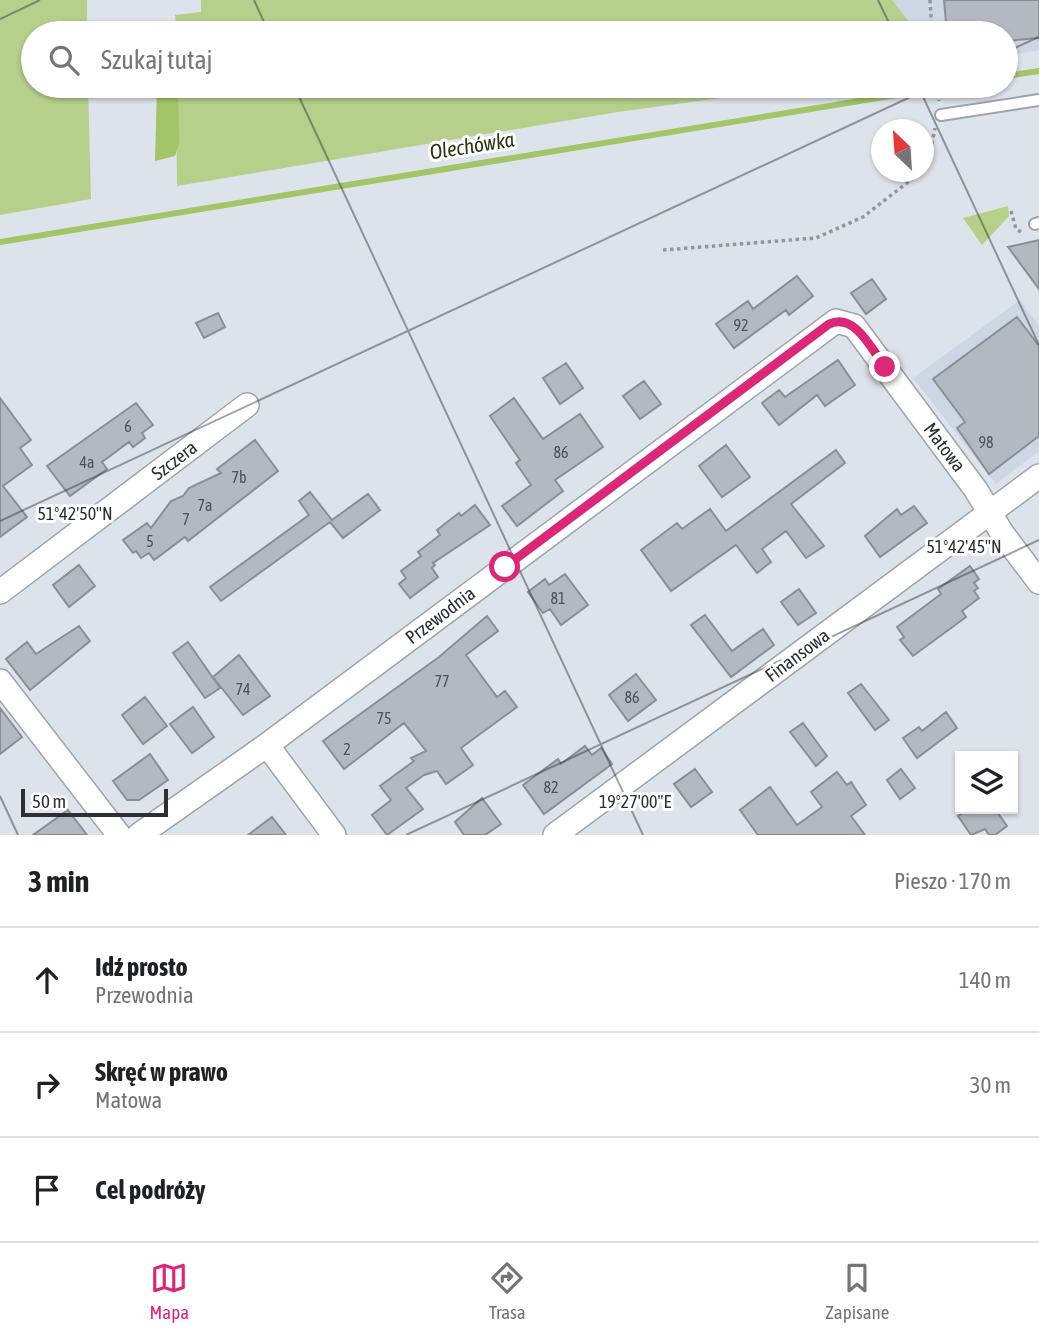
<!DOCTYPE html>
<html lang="pl">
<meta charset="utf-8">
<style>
body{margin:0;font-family:"Asap Condensed",sans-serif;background:#f2f2f2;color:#202124}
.controls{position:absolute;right:21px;bottom:21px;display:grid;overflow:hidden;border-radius:0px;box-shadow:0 2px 5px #0004}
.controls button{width:63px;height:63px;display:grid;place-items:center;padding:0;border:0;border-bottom:2px solid #e0e0e0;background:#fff;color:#202124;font:35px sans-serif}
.compass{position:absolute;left:871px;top:119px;width:63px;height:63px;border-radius:50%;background:#fff;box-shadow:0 2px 5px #0004;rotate:335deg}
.scale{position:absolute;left:21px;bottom:18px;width:147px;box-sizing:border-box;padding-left:7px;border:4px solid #2d3032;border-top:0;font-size:19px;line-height:24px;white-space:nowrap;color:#2d3032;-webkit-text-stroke:5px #fff;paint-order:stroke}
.stop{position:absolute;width:21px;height:21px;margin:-16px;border:5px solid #db2777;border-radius:50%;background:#fff}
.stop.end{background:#db2777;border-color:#fff;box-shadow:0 2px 7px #0008}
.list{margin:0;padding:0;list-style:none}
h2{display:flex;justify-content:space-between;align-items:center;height:91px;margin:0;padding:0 28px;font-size:30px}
h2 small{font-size:23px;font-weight:400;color:#757577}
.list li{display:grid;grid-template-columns:46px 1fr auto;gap:21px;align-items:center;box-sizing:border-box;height:105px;padding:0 28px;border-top:2px solid #e0e0e0}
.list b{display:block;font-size:26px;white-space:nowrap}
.list p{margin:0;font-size:23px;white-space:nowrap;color:#757577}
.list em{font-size:23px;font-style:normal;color:#757577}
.icon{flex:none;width:38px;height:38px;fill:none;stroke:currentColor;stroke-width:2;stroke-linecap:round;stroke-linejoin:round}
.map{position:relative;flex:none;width:1039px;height:835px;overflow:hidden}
.search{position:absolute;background:#fff;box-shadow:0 2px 5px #0004;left:21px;right:21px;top:21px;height:77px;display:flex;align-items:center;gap:18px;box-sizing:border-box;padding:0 24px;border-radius:38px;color:#757577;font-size:26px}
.sheet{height:406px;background:#fff}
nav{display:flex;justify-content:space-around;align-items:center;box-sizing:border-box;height:98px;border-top:2px solid #e0e0e0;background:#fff;font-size:19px;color:#757577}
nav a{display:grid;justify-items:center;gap:4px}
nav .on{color:#db2777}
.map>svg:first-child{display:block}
.built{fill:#ccd7e3}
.green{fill:#b6cf8b}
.water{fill:#a3c467}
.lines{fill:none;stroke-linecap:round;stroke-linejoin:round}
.stream{stroke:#a3c467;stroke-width:6}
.building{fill:#b3b9c0;stroke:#898f95;stroke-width:2}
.lane-casing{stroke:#9ea4aa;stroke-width:14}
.street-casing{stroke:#9ea4aa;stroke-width:26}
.path{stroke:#93979c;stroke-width:3.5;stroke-dasharray:3.5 3.5;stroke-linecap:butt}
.lane{stroke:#fff;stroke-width:10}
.street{stroke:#fff;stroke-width:23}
.route{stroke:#db2777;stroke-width:9}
.ticks{fill:none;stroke:#2d3032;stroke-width:2;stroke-opacity:0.45}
.labels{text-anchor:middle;stroke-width:6;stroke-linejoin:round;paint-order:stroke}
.number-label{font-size:16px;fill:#4e5256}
.street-label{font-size:19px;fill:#2d3032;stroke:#fff}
.water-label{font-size:21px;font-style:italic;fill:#29360f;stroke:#fff}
.ticks-label{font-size:18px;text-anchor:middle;fill:#2d3032;stroke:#fff;stroke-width:6;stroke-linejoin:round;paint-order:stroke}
</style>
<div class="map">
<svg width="1039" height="835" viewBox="0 0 1039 835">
<rect width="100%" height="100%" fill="#dde3ea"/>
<path class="built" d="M 892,0 L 1039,0 L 1039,50 L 1006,56 L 1006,33 L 918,33 Z
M 1020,300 L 1039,326 L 1039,451 L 996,484 L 913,378 Z"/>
<path class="green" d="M 0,0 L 87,0 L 87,33 L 33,33 L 33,86 L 88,86 L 91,199 L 0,215 Z
M 201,0 L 892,0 L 918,33 L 176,33 L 175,15 L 201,12 Z
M 176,86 L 807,86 L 618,112 L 177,186 Z
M 1008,206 L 1009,216 L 982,245 L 963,218 Z"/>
<path class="water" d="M 157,86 L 178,86 L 179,144 L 175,156 L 155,161 Z"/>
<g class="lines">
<path class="stream" d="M 1006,76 L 1039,71
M 0,242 L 951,86"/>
</g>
<path class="building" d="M 944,0 L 1039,0 L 1039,38 L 1006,41 L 1006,33 L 947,33 Z
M 1039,240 L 1039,289 L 1008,247 Z
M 797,276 L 813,296 L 789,315 L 786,310 L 734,348 L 716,324 L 748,301 L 753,309 Z
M 872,279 L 886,299 L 866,314 L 851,293 Z
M 218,313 L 225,327 L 204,338 L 196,323 Z
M 1017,317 L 1039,346 L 1039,436 L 989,474 L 957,428 L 965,422 L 933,379 Z
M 838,360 L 855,385 L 825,406 L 817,395 L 779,425 L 762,403 L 779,390 L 785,397 Z
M 566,363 L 583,388 L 560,404 L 543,378 Z
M 644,381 L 661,404 L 640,419 L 623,396 Z
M 0,398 L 31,440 L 20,448 L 32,465 L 3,486 L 27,517 L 0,537 Z
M 514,398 L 543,439 L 580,414 L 603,447 L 555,480 L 563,491 L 517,526 L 502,506 L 531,485 L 516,463 L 520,460 L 490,416 Z
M 136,403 L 153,425 L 142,433 L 145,438 L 133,447 L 129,442 L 102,462 L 107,469 L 70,496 L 47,466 Z
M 255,440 L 278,471 L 188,541 L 185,537 L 154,560 L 149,553 L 141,558 L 136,551 L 133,553 L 123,540 L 147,523 L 151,528 L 171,501 L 183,496 L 189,488 L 221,473 L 217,469 Z
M 726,445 L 750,477 L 722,497 L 699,466 Z
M 836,450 L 845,463 L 791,504 L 824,546 L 806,558 L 786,531 L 762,549 L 771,562 L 757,573 L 736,545 L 671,591 L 641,550 L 677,523 L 682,529 L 710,509 L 726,531 Z
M 310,492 L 332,520 L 368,494 L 380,510 L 343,538 L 330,522 L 221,601 L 210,587 L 309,515 L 299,501 Z
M 475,505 L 490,525 L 433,563 L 435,565 L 432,568 L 438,577 L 410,598 L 399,584 L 406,578 L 401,571 L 421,556 L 418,552 L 440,535 L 437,530 L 459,513 L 461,516 Z
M 914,506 L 927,523 L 880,557 L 865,536 L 897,509 L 901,515 Z
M 79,565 L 95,586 L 69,607 L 53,585 Z
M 970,566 L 979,579 L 974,583 L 978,588 L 974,591 L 979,598 L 962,611 L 966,617 L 913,656 L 900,640 L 904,637 L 897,627 L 941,594 L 938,589 Z
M 565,574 L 588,605 L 561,625 L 550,609 L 543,613 L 528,592 L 545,579 L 549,585 Z
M 799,589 L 816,613 L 798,625 L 781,602 Z
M 705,615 L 732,651 L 763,629 L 774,645 L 731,677 L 691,625 Z
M 487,616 L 498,631 L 466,655 L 497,697 L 505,691 L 517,707 L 461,748 L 473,765 L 446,784 L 437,771 L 424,775 L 406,788 L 423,809 L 387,835 L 372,815 L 391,800 L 380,786 L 414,761 L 411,758 L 426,751 L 404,723 L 344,769 L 323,741 L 439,657 Z
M 79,626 L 90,641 L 30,690 L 6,659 L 27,642 L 36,654 Z
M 188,642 L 220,688 L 205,698 L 173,653 Z
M 239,655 L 270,696 L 243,715 L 213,677 Z
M 636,674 L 656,700 L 628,721 L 609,695 Z
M 861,684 L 889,720 L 875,730 L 848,693 Z
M 145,697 L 167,726 L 143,744 L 122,715 Z
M 193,707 L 214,737 L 192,753 L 170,724 Z
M 0,708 L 22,737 L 0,754 Z
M 946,712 L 957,728 L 917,758 L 903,738 L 919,727 L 922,731 Z
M 803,723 L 827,756 L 816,766 L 790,732 Z
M 585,746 L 592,755 L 601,748 L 612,764 L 544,814 L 523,785 L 558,759 L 561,764 Z
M 150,754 L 168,780 L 139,800 L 127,800 L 113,781 Z
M 695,769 L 712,792 L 691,807 L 674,784 Z
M 901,769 L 915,788 L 900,799 L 887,780 Z
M 837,772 L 847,785 L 851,782 L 866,805 L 851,816 L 865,835 L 758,835 L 740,810 L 770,787 L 797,825 L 822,807 L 811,792 Z
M 482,798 L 501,824 L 485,835 L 464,835 L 455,822 Z
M 968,809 L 995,809 L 1007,826 L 995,835 L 989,835 L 985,829 L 971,835 L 958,816 Z
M 68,810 L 87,835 L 33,835 Z
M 272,817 L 286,835 L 248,835 Z"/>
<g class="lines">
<defs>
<path id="lane" d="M 941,115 L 1039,100
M 1035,224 L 1039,223"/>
<path id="street" d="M 0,592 L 247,405
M 0,681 L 119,835
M 267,745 L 334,835
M 139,835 L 267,745 L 836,321 L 854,326 L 976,490 L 1002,533 L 1039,582
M 555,835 L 1039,476"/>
</defs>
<use href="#lane" class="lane-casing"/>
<use href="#street" class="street-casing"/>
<path class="path" d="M 930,0 L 932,33
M 937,86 L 939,101
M 923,169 L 928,166 L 935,128
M 1011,211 L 1016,229 L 1023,233
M 663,250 L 816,238 L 863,217 L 921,172"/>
<use href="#lane" class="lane"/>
<use href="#street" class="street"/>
</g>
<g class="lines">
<path class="route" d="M 505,567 L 829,324 C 855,312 872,350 885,367"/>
</g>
<path class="ticks" d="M 254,0 L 269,33M 878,0 L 894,33M 0,19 L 40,0M 1006,52 L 1039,37M 294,86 L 643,835M 918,86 L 1039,345M 0,521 L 934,86M 0,796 L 18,835M 406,835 L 1039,540"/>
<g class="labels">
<g class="number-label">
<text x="741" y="331">92</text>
<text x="128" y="432">6</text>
<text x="986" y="448">98</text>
<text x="561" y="458">86</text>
<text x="87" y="468">4a</text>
<text x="239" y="483">7b</text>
<text x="205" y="511">7a</text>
<text x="186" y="525">7</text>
<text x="150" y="547">5</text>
<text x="558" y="604">81</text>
<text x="442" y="687">77</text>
<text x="243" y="695">74</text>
<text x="632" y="703">86</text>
<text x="384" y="724">75</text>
<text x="347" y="755">2</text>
<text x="551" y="793">82</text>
</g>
<g class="street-label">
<text transform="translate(945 447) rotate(53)" y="7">Matowa</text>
<text transform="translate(174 460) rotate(-37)" y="7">Szczera</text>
<text transform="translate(440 615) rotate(-37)" y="7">Przewodnia</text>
<text transform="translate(797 655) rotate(-37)" y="7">Finansowa</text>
</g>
<g class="water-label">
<text transform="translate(472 146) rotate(-9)" y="7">Olechówka</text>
</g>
</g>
<g class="ticks-label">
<text x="75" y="520">51°42'50"N</text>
<text x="964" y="553">51°42'45"N</text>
<text x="635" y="808">19°27'00"E</text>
</g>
</svg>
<div class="controls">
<button><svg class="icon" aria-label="layers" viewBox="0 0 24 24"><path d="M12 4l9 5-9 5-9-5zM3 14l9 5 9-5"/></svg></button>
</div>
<svg class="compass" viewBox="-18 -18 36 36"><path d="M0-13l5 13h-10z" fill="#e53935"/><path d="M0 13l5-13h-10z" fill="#757577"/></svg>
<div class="scale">50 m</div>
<div class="stop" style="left:505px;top:567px"></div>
<div class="stop end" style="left:885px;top:367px"></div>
<div class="search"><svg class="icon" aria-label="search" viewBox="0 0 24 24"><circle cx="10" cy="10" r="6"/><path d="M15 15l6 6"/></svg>Szukaj tutaj</div>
</div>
<section class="sheet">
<h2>3 min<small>Pieszo · 170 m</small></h2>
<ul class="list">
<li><svg class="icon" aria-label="ahead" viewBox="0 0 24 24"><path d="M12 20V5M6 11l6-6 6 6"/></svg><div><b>Idź prosto</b><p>Przewodnia</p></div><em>140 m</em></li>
<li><svg class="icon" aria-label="right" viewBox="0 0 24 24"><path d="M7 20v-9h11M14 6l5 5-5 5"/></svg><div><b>Skręć w prawo</b><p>Matowa</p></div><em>30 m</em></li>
<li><svg class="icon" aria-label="arrive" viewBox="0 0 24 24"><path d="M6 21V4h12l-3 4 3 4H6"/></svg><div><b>Cel podróży</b></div></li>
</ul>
</section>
<nav>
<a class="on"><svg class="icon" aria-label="map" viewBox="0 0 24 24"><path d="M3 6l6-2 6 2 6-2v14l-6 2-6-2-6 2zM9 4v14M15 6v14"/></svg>Mapa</a>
<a><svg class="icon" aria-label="directions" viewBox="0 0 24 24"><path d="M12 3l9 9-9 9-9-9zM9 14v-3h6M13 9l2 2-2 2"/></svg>Trasa</a>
<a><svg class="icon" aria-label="saved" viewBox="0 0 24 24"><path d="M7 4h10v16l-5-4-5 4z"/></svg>Zapisane</a>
</nav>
